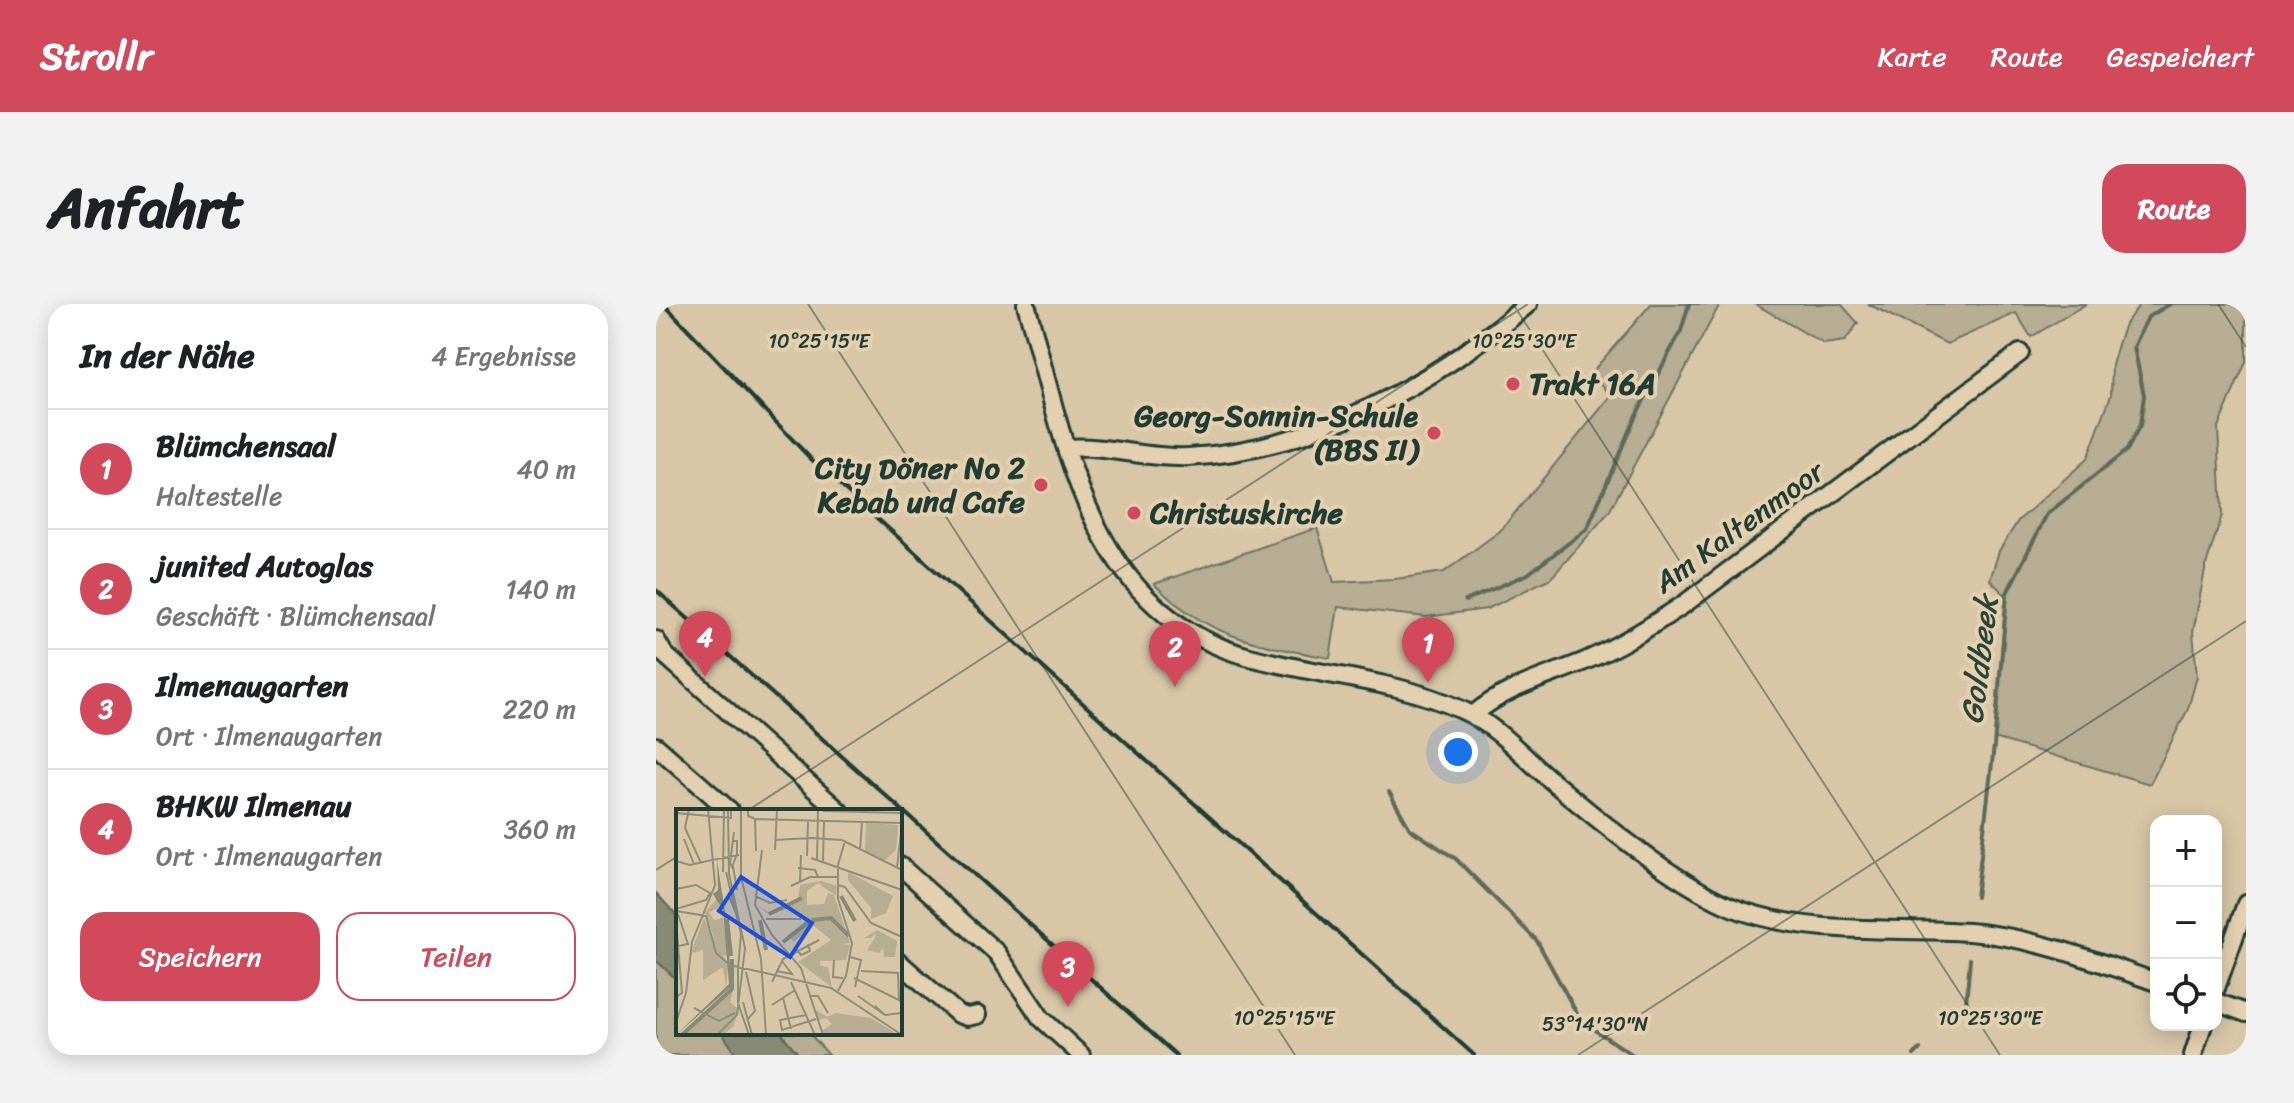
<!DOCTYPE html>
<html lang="de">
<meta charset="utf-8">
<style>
body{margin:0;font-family:Sriracha,sans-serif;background:#f2f2f2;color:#202124}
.controls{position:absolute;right:24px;bottom:24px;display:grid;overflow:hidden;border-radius:16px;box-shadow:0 4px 20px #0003}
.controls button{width:72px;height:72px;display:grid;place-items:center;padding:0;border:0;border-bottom:2px solid #e0e0e0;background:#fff;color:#202124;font:40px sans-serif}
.you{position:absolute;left:802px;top:448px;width:28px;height:28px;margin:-20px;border:6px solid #fff;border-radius:50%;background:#1a73e8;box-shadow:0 0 0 12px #1a73e833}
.badge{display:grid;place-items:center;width:52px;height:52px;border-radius:50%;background:#d1495b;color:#fff;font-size:26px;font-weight:700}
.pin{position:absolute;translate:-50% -66px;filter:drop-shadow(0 2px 4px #0008)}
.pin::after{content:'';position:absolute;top:42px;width:28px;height:24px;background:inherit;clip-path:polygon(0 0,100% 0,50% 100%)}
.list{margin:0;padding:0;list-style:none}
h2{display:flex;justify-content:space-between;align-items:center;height:104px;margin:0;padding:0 32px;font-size:34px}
h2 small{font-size:26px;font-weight:400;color:#757577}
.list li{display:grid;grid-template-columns:52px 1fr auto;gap:24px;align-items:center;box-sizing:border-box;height:120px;padding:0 32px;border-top:2px solid #e0e0e0}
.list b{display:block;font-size:30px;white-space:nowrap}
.list p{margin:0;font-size:26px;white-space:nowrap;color:#757577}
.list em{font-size:26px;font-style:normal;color:#757577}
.actions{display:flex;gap:16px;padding:24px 32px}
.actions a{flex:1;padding:18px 0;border:2px solid #d1495b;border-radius:24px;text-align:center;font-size:28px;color:#d1495b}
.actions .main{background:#d1495b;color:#fff}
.icon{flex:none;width:44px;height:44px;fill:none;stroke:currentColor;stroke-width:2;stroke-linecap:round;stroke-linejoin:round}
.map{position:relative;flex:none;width:1590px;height:751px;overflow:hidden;border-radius:24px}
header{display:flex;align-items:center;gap:48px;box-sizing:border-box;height:112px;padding:0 40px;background:#d1495b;color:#fff}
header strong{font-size:38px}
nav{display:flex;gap:44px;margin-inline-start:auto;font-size:28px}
.intro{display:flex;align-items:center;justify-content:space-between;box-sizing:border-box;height:192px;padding:0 48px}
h1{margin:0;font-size:56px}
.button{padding:20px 36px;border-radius:24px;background:#d1495b;color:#fff;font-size:28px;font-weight:700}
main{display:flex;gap:48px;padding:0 48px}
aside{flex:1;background:#fff;border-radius:24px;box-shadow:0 4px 20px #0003}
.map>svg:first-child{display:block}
.green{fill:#b6ad92;stroke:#6a7563;stroke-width:2}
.water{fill:#878a74;stroke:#5d6b5a;stroke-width:2}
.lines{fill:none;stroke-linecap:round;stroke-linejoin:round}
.stream{stroke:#5d6b5a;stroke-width:4}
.minor-casing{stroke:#1f3d34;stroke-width:22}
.minor{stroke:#e4cfae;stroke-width:16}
.rail{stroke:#1f3d34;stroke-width:4}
.ticks{fill:none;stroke:#1f3d34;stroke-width:2;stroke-opacity:0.45}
.poi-dot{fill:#d1495b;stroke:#e4cfae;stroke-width:3}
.labels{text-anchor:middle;stroke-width:8;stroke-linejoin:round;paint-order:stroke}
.poi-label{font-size:30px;font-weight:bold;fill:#1f3d34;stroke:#e4cfae;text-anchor:start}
.street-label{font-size:30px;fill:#1f3d34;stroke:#e4cfae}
.water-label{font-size:32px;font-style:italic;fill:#29453a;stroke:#e4cfae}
.inset-river{fill:none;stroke:#878a74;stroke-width:4}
.inset-road{fill:none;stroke:#8e8f79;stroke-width:2}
.view{fill:#1d4ed8;fill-opacity:0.15;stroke:#1d4ed8;stroke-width:4}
.inset-edge{fill:none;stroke:#1f3d34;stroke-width:4}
.ticks-label{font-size:20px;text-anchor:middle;fill:#1f3d34;stroke:#e4cfae;stroke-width:8;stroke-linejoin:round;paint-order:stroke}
</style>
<header>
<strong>Strollr</strong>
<nav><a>Karte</a><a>Route</a><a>Gespeichert</a></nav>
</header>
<div class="intro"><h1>Anfahrt</h1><a class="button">Route</a></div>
<main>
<aside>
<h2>In der Nähe<small>4 Ergebnisse</small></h2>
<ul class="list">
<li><span class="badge">1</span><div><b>Blümchensaal</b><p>Haltestelle</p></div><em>40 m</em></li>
<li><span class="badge">2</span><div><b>junited Autoglas</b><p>Geschäft · Blümchensaal</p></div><em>140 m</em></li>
<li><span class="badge">3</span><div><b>Ilmenaugarten</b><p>Ort · Ilmenaugarten</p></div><em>220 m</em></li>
<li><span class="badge">4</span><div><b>BHKW Ilmenau</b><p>Ort · Ilmenaugarten</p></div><em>360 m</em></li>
</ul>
<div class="actions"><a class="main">Speichern</a><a>Teilen</a></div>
</aside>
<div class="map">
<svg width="1590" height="751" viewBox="0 0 1590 751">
<rect width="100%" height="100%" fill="#d8c6a7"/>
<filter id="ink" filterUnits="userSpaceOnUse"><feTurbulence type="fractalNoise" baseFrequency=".0125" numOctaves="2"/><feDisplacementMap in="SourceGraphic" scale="16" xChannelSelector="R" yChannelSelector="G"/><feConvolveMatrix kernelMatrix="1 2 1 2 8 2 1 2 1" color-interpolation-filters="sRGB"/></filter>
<g filter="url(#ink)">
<path class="green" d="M 995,0 L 1064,0 L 953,208 L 895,274 L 831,305 L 770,313 L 682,303 L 674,354 C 602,341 552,334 498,280 L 661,224 L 678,278 L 739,275 L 788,268 L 844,227 L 955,92 L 936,68 Z
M 1099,0 L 1185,0 L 1202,19 L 1189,37 L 1168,40 Z
M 1212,0 L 1430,0 L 1375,33 L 1360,9 L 1291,40 Z
M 1484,0 L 1590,0 L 1590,58 L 1562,123 L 1566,211 L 1550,261 L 1537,328 L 1541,372 L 1532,405 L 1494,480 L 1338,434 L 1350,292 L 1334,276 L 1343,247 L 1362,217 L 1431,155 L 1455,91 L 1456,61 L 1463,37 L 1469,20 Z
M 0,656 L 22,677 L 22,729 L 66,729 L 81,751 L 0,751 Z
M 125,729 L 153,729 L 173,751 L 143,751 Z"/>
<path class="water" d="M 0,589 L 22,613 L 22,677 L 0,656 Z
M 66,729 L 125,729 L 143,751 L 81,751 Z"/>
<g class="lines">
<path class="stream" d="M 809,297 L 872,270 L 931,225 L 979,113 L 1025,27 L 1033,0
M 733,488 L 754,525 L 800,555 L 881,637 L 925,717 L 977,751
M 1320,593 L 1338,442 L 1351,289 L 1391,210 L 1471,146 L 1484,122 L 1488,91 L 1478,43 L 1492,13 L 1514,0
M 1309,710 L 1314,655
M 1258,751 L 1264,745"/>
<defs>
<path id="minor" d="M 370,0 C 409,136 431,306 590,352 C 661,372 739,375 806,406 C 838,420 864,449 890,472 C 939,514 1020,581 1078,604 C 1152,632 1235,623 1313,628 C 1376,633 1440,657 1500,678
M 411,144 C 451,141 492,155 533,153 C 659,146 778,79 872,0
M 0,336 L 8,350 L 183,507
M 817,411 C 851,382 889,374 929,357 C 964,342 995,322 1027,301 L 1364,49
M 0,442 L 74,507
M 244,562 L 341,649 L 385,714 L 425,751
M 244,659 L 302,710 L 311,713 L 321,711
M 1560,684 L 1590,600
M 1560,698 L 1590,709
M 1537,751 L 1547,721"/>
</defs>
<use href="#minor" class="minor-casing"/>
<use href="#minor" class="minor"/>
<path class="rail" d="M 8,0 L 154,154 L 818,751
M 0,286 L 520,751"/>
</g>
</g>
<path class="ticks" d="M 152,0 L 639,751M 857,0 L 1344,751M 1562,0 L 1590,43M 91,507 L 872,0M 0,566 L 22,552M 922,751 L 1590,317"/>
<g class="poi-dot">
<circle cx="857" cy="80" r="8"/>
<circle cx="778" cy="129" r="8"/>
<circle cx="385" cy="181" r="8"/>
<circle cx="478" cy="209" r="8"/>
</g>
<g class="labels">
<g class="poi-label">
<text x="873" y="90">Trakt 16A</text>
<text x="762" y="122" text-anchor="end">Georg-Sonnin-Schule<tspan x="762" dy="34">(BBS II)</tspan></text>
<text x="369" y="174" text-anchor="end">City Döner No 2<tspan x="369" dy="34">Kebab und Cafe</tspan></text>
<text x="494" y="219">Christuskirche</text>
</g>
<g class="street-label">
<text transform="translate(1083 223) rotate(-36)" y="10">Am Kaltenmoor</text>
</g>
<g class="water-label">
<text transform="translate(1323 356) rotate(-83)" y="11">Goldbeek</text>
</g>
</g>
<g transform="translate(20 505)">
<rect width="226" height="226" fill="#d8c6a7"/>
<path d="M 190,14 L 222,16 L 220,41 L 208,52 L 189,42 ZM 172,63 L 217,87 L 210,104 L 195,110 L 195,99 L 172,71 ZM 145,72 L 161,77 L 160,87 L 142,74 L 131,82 L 131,96 L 148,95 L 152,84 L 158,86 L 174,134 L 165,135 L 174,136 L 170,151 L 144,152 L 144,157 L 152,158 L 156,178 L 122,153 L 155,131 L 137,116 L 118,133 L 112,126 L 132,110 L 113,99 L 93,106 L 79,95 L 92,103 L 105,100 L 122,89 L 124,76 ZM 42,88 L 47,108 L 40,100 L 33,103 L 38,111 L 47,109 L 52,146 L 45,147 L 29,104 ZM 28,109 L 52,157 L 50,179 L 47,158 L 27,171 L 27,141 L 15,144 ZM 201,121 L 221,132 L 219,148 L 208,148 L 207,139 L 203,144 L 191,141 L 200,127 L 199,125 L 195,129 L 188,129 ZM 57,160 L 58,177 L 54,193 L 62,200 L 58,217 L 47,226 L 3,226 L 53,181 ZM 140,201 L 151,208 L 159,204 L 195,209 L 223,226 L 147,226 L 145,222 L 156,215 L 150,209 L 141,211 Z" fill="#b6ad92"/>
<path d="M 41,51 L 49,103 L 56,177 L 0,226 L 53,175 L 47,101 L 37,85 L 42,81 Z" fill="#878a74"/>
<path class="inset-river" d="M 165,87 L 179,112M 93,105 L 126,89M 51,110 L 55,147M 84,111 L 90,141M 136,111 L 155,109 L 173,127M 107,133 L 134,112M 6,226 L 56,180 L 56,150"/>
<path class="inset-road" d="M 13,0 L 9,19 L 25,54M 65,0 L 65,68 L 85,150 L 90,226M 72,0 L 72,7 L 79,10 L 226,14M 147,2 L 226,4M 0,4 L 55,9 L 55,0M 79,10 L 80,42M 135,29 L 166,31 L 226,61M 8,30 L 18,55M 99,31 L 135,29M 57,32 L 61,32 L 61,45 L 56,58 L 54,54 L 58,23M 86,41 L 79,96 L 96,126 L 125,159 L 147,226M 99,41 L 101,0M 184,41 L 186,13M 131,47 L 132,11M 135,49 L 226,81M 141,50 L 142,0M 36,51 L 63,46M 0,52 L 14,56 L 36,51M 147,52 L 148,11M 162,56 L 169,32M 57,57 L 61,81M 122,59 L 139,61 L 142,68M 221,59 L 226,14M 47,63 L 48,0M 50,63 L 65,125 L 62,160M 124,72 L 125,46M 162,76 L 169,78 L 195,114 L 226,128M 115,77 L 134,68 L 162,68M 0,80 L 20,76 L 34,84 L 30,91 L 0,100M 52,85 L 62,109M 79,87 L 94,94 L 111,91M 0,102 L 30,107 L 40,144 L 54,156 L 155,179 L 226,226M 2,105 L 12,135 L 2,137M 90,110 L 125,110M 0,112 L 6,184 L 0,188M 120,140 L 125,146 L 134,142 L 132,135M 174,148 L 185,151 L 179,178M 158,151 L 157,168 L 167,169M 62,160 L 62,194 L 73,226M 100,162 L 116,165 L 106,152M 185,162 L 222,164 L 223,192M 70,163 L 79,202 L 71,211M 178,169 L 225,192M 96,173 L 107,150 L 143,131M 115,173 L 139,226M 162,182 L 170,167 L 176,134 L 162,90 L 162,56M 133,187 L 142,187 L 152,204M 182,187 L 209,206M 107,189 L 115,220M 67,193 L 76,226M 96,196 L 119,181M 199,197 L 209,206 L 226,204M 18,199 L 43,212 L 59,204M 130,206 L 104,211 L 106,221 L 140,210M 0,213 L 10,184 L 16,133 L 39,76 L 32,0M 41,226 L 61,206 L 69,139 L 53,65 L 52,0"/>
<path class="view" d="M 65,68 L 136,114 L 114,148 L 43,102 Z"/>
<rect width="226" height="226" class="inset-edge"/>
</g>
<g class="ticks-label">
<text x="163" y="44">10°25'15"E</text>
<text x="868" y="44">10°25'30"E</text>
<text x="628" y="721">10°25'15"E</text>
<text x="1334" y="721">10°25'30"E</text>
<text x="939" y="727">53°14'30"N</text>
</g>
</svg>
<div class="controls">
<button>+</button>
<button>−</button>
<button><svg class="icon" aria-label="locate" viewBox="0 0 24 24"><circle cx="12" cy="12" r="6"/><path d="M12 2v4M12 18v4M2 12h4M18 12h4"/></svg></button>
</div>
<div class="you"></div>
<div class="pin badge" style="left:772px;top:379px">1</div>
<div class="pin badge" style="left:519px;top:383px">2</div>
<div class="pin badge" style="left:412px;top:703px">3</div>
<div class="pin badge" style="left:49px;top:373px">4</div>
</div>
</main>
